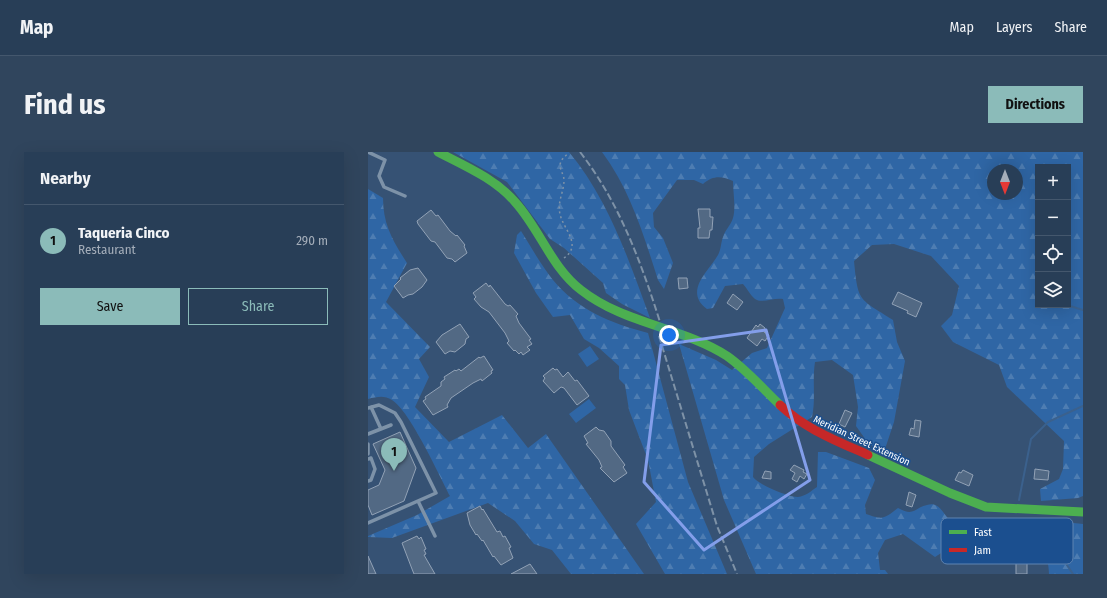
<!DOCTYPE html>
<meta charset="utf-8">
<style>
body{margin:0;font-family:"Fira Sans Condensed",sans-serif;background:#30455d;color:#f1f3f6}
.controls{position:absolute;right:12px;top:12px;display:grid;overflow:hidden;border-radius:0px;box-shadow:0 4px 16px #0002}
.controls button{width:36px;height:36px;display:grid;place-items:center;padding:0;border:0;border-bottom:1px solid #44576d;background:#283e57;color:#f1f3f6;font:20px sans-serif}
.compass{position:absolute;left:619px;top:12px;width:36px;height:36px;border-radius:50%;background:#283e57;box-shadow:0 4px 16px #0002;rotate:180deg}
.you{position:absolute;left:301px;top:183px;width:14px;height:14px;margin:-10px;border:3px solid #fff;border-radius:50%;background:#1a73e8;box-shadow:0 0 0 6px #1a73e833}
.badge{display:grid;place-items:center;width:26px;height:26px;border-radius:50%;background:#8bbbb9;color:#111;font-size:13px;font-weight:700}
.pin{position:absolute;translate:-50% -33px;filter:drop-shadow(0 1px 2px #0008)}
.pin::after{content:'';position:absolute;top:21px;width:14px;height:12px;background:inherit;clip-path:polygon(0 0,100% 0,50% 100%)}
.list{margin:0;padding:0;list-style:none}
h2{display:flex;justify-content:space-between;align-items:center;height:52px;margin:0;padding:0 16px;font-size:17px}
h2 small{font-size:13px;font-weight:400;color:#a5aeba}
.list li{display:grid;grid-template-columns:26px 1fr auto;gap:12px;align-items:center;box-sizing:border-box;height:72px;padding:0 16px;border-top:1px solid #44576d}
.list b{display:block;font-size:15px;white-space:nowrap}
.list p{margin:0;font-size:13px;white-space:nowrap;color:#a5aeba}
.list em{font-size:13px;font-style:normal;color:#a5aeba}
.actions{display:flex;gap:8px;padding:12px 16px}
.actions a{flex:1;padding:9px 0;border:1px solid #8bbbb9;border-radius:0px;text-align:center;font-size:14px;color:#8bbbb9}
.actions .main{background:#8bbbb9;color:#111}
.icon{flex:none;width:22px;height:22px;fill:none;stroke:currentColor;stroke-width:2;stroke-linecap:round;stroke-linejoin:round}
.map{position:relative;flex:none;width:715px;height:422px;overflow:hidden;border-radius:0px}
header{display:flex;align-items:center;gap:24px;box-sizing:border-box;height:56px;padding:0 20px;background:#283e57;border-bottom:1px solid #44576d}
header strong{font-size:19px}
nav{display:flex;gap:22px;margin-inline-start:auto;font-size:14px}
.intro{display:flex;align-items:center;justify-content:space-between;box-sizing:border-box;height:96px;padding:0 24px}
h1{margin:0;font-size:28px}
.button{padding:10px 18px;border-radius:0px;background:#8bbbb9;color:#111;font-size:14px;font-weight:700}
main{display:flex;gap:24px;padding:0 24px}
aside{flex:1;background:#283e57;border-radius:0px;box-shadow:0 4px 16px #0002}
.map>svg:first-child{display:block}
.forest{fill:url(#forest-firs);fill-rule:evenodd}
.pitch{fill:#2f66a5}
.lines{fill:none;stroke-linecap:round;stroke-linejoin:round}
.stream{stroke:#3b618d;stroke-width:2}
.building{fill:#526984;stroke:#92a2b6}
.path{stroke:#7d92a8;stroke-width:1.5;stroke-dasharray:2 3;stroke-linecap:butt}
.lane{stroke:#7d92a8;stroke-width:3.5}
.fast{stroke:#4caf50;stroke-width:9}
.jam{stroke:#c62828;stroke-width:9}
.rail{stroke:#7e92a7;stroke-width:2;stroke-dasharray:7 3;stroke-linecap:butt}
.marked{fill:none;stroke:#839eea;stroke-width:3;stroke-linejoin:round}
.labels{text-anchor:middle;stroke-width:3;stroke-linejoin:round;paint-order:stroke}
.street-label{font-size:10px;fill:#fff;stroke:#1b4f8f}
.key{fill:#1b4f8f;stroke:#5f84b1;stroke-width:1}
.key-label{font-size:11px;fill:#fff}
</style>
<header>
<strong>Map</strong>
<nav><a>Map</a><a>Layers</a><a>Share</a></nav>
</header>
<div class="intro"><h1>Find us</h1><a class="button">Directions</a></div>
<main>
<aside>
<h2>Nearby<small></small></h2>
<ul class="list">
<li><span class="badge">1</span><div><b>Taqueria Cinco</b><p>Restaurant</p></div><em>290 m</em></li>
</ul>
<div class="actions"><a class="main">Save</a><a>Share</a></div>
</aside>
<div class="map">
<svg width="715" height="422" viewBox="0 0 715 422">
<defs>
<pattern id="forest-firs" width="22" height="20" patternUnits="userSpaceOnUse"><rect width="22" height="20" fill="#2f66a5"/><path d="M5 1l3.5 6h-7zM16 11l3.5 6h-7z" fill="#4e7db2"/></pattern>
</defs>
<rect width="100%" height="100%" fill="#365274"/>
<path class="forest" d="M 85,0 L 201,0 C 241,48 261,109 282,166 L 254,152 L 238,141 L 235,131 L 196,96 L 182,87 L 139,30 Z
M 234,0 L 715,0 L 715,344 L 710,346 L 673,349 L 672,337 L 691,327 L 695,317 L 696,289 L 639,235 L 631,213 L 585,190 L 573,174 L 584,163 L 591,134 L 563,104 L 526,92 L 504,93 L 486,109 C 490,151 491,146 525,168 L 529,190 L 537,209 L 526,270 L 517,297 L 509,297 L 500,291 L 488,274 L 490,255 L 485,223 L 464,208 L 447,210 C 444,229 448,247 444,265 L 401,292 L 386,305 L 385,325 C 391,333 420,345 430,345 C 438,344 443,339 449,335 L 450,300 L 458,300 L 501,316 L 507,328 L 497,353 L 498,362 C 515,368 516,367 530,356 C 546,365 546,356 559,353 C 572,349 575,363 582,368 C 590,373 592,368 601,378 L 590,390 L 567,405 L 535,382 L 517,388 L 510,401 L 512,418 L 517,418 L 520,422 L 388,422 L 356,348 L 311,192 L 348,208 L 364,218 L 384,201 L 399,196 L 417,156 L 415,147 C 406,145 394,152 387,147 C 382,143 379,136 375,132 L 357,134 L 345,156 L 339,157 C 315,139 341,119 350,103 C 353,98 353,90 355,85 C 357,78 363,73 365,66 C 368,56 365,40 365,29 C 354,24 345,23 335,32 L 326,28 L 309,28 L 285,61 L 286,75 L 295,86 L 305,111 L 296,137 L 290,128 C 276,84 262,37 234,0 ZM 670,15 L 700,15 L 700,153 L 670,153 ZM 625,18 L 649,18 L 649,42 L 625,42 Z
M 0,37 L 15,46 C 15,73 25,89 39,111 L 18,150 L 62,195 L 51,207 L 61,225 L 47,255 L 81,290 L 134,263 L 160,296 L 178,282 L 276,422 L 203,422 L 184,398 L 166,392 L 147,369 L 120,351 L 24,386 L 0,385 L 0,384 L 49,363 L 82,344 C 71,323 42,259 24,248 C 16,243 9,245 0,247 Z
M 153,79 C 163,95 173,113 185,128 C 210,158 242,171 280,181 L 320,330 L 359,422 L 297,422 L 268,372 L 288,350 L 280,308 L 261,258 L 257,233 L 251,227 L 251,214 L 231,196 L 216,187 L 202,163 L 185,165 L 168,141 L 146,101 L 149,83 Z
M 655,368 L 672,369 L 684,378 L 687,376 L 687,369 L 715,372 L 715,422 L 681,422 C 681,401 669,383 655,368 Z"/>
<path class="pitch" d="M 222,194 L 231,207 L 219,215 L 210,202 Z
M 221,247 L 228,256 L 208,271 L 201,262 Z"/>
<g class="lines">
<path class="stream" d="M 699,153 L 715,158
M 651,348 L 663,287 L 680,270 L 715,254
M 669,369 L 705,422"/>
</g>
<path class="building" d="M 330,57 L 342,57 L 342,65 L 345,65 L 344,78 L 342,78 L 341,86 L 330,86 L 330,76 L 332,76 Z
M 63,58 L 68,64 L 70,63 L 82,79 L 88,84 L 89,83 L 97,93 L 96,94 L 99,101 L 87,110 L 84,107 L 79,106 L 67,90 L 63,89 L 50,72 L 49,69 Z
M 50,116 L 59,128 L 54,135 L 45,142 L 40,143 L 35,146 L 26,134 L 33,127 L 32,126 L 42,118 Z
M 310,126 L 319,126 L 320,136 L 311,137 Z
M 118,131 L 121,135 L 122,133 L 137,152 L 140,154 L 142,153 L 150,162 L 148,164 L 151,171 L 163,187 L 161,188 L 164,192 L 159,195 L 162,198 L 155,203 L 153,200 L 151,202 L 147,198 L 146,199 L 139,191 L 141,189 L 137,181 L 121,160 L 113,155 L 106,147 L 108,145 L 105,141 Z
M 530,140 L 554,151 L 548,165 L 539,161 L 540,159 L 524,152 Z
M 365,142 L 375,150 L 369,158 L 359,151 Z
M 92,172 L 101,185 L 98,187 L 97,192 L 87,200 L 82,199 L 77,202 L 68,190 L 74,183 Z
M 392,172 L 397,176 L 396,180 L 401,183 L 397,189 L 394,187 L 389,194 L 379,186 L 388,173 L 390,175 Z
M 116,204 L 125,218 L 123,219 L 124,221 L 114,229 L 113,227 L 105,231 L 83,246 L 79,253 L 80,255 L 65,263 L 55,249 L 58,247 L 57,245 L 73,234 L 73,230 L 77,227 L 76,225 L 87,218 L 88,219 L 91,217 L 93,219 L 111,205 L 112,206 Z
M 185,216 L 187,218 L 189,217 L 195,225 L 200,220 L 207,229 L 209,228 L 221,244 L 209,253 L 196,236 L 193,235 L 186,241 L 175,229 L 177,226 L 175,224 Z
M 477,258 L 484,261 L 477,275 L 471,272 Z
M 547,268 L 553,269 L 551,285 L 541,283 L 543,276 L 546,277 Z
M 228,275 L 231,278 L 236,279 L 243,289 L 243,294 L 257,313 L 255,315 L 259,321 L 246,330 L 232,316 L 234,315 L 231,308 L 218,292 L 220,291 L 216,284 Z
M 32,280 L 48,316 L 36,349 L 4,363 L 0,353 L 0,338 L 11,333 L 17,318 L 5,292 Z
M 426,313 L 436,318 L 435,320 L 439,322 L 436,327 L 432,324 L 429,330 L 424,327 L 427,321 L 422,318 Z
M 667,317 L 681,319 L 680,328 L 666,327 Z
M 595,318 L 605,323 L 601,334 L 587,328 L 591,320 L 593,321 Z
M 397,319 L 403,320 L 403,327 L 394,326 Z
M 541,340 L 548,343 L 544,355 L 538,353 Z
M 112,354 L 114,358 L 115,357 L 129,380 L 132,379 L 135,385 L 137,384 L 143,395 L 141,396 L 145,406 L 133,413 L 126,404 L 125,405 L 115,388 L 114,389 L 109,382 L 108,383 L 102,373 L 99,361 Z
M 636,373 L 649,374 L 649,382 L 661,382 L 662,409 L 659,409 L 659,422 L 648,422 L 648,409 L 650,409 L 649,385 L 629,386 L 629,375 Z
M 49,384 L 51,387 L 53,385 L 58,397 L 56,398 L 58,402 L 56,403 L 67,422 L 46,422 L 44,417 L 34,391 Z
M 0,404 L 8,422 L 0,422 Z
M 162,412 L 169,422 L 143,422 Z"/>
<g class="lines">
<path class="path" d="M 196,106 C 215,93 195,77 192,62 C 189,50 196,40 196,28 C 196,23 192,18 192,13 C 193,7 197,4 201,1"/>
<path class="lane" d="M 0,0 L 17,8 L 11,24 L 16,35 L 37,44
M 3,255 L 13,277
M 0,256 L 11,253 L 27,261 L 33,270 L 68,341 L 0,371
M 0,282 L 23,273
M 0,292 L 0,302
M 0,307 L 3,306 L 7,317 L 3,328 L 0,329
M 50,349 L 67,384"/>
<path class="fast" d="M 70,0 C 97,14 128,27 148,51 C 172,78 184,116 213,138 C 256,172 314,175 359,204 C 379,218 395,237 412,253
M 500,303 L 582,341 L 618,355 L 715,360"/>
<path class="jam" d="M 412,253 C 437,277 469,289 500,303"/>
<path class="rail" d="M 212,0 C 251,50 273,110 292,170
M 291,184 L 349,374 L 369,422"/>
</g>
<path class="marked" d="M 398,178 L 442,328 L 336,398 L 276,330 L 293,193 Z"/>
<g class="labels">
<g class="street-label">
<text transform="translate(494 288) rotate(25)" y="4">Meridian Street Extension</text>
</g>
</g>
<rect x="573" y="366" width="132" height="46" rx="6" class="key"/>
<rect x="581" y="378" width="18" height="4" fill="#4caf50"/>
<rect x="581" y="396" width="18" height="4" fill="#c62828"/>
<g class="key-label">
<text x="606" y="384">Fast</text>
<text x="606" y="402">Jam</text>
</g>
</svg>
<div class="controls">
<button>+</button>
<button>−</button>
<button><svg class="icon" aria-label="locate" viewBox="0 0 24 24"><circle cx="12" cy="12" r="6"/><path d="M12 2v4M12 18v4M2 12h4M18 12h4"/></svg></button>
<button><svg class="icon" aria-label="layers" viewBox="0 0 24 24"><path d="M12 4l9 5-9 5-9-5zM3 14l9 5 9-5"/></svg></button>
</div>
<svg class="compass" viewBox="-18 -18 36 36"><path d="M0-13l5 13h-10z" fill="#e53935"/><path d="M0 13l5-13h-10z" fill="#a5aeba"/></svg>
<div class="you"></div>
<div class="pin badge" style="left:26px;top:319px">1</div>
</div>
</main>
